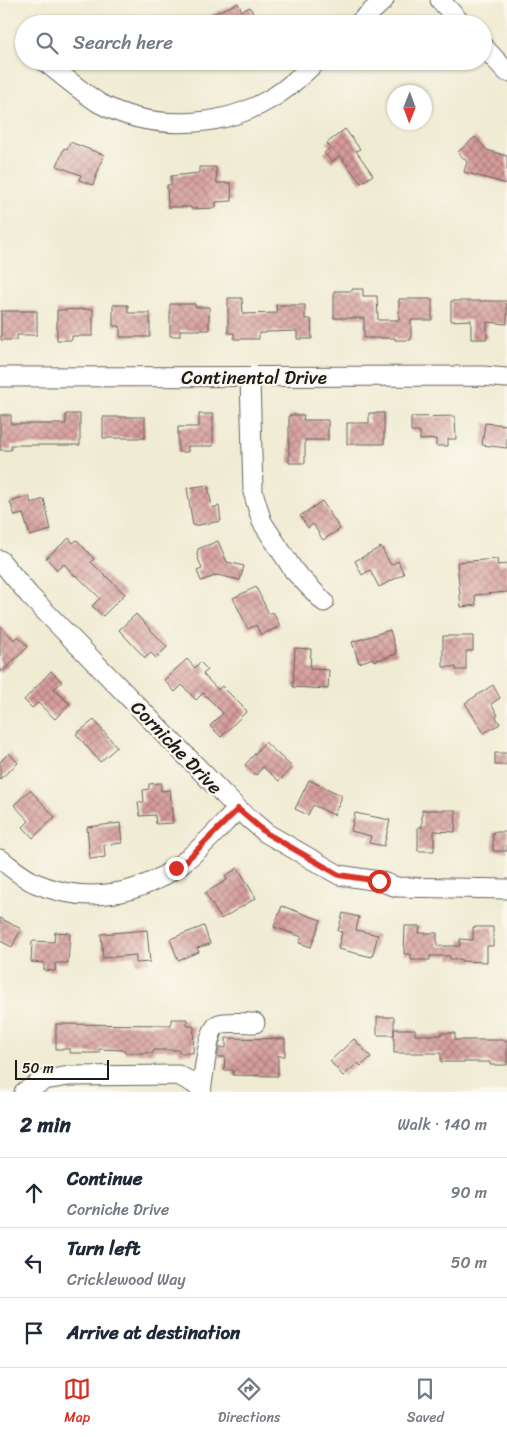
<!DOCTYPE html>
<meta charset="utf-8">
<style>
body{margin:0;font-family:Sriracha,sans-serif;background:#f2f2f3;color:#1f2937}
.compass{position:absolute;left:387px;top:85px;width:45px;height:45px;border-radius:50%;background:#fff;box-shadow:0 1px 4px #0004;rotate:181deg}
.scale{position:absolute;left:15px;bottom:12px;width:94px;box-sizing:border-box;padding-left:5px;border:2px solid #1c1c1c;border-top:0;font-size:14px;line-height:18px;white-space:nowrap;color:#1c1c1c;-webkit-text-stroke:4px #fbf7ec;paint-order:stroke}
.stop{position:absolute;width:15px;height:15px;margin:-11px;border:4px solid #d93025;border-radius:50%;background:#fff}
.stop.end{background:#d93025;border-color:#fff;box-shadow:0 1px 5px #0008}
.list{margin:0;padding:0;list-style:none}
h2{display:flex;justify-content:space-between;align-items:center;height:65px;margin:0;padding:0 20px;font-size:21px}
h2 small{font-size:16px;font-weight:400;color:#747a83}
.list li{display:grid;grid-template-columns:32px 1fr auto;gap:15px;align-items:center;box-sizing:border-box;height:70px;padding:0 20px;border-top:1px solid #e0e1e3}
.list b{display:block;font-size:19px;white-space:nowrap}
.list p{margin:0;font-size:16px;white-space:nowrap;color:#747a83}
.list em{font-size:16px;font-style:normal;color:#747a83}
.icon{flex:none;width:28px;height:28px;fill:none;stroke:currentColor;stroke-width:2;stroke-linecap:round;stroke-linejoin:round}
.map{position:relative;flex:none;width:507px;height:1092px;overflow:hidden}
.search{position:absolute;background:#fff;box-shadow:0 1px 4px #0004;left:15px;right:15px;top:15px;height:55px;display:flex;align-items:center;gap:12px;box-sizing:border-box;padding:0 18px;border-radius:28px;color:#747a83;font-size:19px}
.sheet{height:275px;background:#fff}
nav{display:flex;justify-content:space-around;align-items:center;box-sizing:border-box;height:70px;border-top:1px solid #e0e1e3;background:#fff;font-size:14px;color:#747a83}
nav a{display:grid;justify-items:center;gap:2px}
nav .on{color:#d93025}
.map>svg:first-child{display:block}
.building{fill:url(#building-cross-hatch)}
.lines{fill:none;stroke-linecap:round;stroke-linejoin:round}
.minor-casing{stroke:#66645c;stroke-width:21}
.minor{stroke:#fff;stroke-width:19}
.route{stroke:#d93025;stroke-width:6}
.labels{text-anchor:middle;stroke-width:4.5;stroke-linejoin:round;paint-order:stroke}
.street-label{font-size:19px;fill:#1c1c1c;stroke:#fbf7ec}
</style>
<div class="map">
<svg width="507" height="1092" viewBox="0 0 507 1092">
<defs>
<pattern id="building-cross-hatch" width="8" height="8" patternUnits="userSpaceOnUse" patternTransform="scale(1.25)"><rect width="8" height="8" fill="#d59c9b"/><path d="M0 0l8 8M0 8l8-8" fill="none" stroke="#ac7e7e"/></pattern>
</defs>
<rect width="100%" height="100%" fill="#fbf7ec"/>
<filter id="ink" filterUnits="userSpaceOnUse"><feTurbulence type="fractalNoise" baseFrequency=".02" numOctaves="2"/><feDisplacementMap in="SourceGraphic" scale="10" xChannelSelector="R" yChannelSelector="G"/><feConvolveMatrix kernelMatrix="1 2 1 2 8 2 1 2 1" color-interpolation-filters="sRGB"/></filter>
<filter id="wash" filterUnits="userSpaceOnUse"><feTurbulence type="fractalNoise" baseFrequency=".0096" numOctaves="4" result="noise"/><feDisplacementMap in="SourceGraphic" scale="20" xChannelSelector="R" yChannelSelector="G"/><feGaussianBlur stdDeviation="1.12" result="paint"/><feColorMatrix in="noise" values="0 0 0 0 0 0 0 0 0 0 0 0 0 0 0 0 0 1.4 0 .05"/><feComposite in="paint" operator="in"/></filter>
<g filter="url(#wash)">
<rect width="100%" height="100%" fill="#f0ebd3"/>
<g id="blocks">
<path class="building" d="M 238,3 L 242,11 L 250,7 L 258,24 L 212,24 L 208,16 Z
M 345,129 L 360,149 L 356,151 L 373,175 L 361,183 L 340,156 L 332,162 L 324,153 L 330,148 L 327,143 Z
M 475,137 L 487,150 L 507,156 L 507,184 L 464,172 L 467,162 L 458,152 Z
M 70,142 L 104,155 L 93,185 L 79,180 L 81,175 L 57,166 L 64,148 L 67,149 Z
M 199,167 L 216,167 L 217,183 L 231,183 L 232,201 L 216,202 L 216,208 L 191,209 L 191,207 L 168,207 L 167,185 L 171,185 L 171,176 L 199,173 Z
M 352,289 L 363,289 L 363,296 L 377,296 L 378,320 L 399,320 L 399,299 L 432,299 L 432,320 L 411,320 L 411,340 L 395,340 L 395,338 L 364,338 L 364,318 L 334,318 L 334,291 L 352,291 Z
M 228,298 L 242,298 L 243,314 L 277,313 L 276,305 L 305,305 L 305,319 L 311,319 L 312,339 L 297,339 L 297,331 L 266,332 L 266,333 L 259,333 L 259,339 L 234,339 L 234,333 L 228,333 Z
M 451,301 L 507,301 L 507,324 L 487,322 L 487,339 L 471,339 L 471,320 L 451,321 Z
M 170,304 L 195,304 L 195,307 L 209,307 L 209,330 L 180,330 L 180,336 L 170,336 Z
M 113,305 L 128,305 L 128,313 L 150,313 L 150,337 L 120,337 L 120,326 L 113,326 Z
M 93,309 L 93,336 L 72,336 L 72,340 L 57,340 L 57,310 Z
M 1,311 L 37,311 L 37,335 L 17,335 L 17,340 L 1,340 Z
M 369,413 L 384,413 L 384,444 L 347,444 L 347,423 L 369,423 Z
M 66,414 L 80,414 L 80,445 L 11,445 L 11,450 L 0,450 L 0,415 L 11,415 L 11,424 L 66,424 Z
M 199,414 L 213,414 L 213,446 L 188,446 L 188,452 L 178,452 L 178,427 L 199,427 Z
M 289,415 L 304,415 L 303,420 L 328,420 L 328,440 L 305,440 L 305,463 L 289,463 Z
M 455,416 L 456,439 L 448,439 L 448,446 L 436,446 L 436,439 L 420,440 L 420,432 L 411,432 L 411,417 Z
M 103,417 L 145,417 L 145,438 L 103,438 Z
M 485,423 L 507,425 L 507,448 L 482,445 Z
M 208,485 L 212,508 L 219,506 L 221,521 L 193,526 L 187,488 Z
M 29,496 L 31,503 L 44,499 L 51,530 L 30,536 L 23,514 L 15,516 L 10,502 Z
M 322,501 L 340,529 L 323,540 L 313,524 L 308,528 L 300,516 Z
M 69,538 L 73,543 L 77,540 L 94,559 L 91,562 L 125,594 L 103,616 L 92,606 L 100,598 L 76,575 L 75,576 L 64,564 L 57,570 L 46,558 Z
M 218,541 L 227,562 L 244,566 L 240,580 L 217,575 L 201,581 L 197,571 L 202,569 L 197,555 L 198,549 Z
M 381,547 L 391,565 L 398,561 L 404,574 L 379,587 L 370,570 L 362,575 L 355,561 Z
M 497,559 L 498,565 L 507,564 L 507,592 L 475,595 L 476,605 L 461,607 L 457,562 Z
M 256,587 L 269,614 L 273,612 L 280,626 L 261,635 L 256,625 L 248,629 L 233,598 Z
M 136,614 L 167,647 L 156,658 L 151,653 L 145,658 L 119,630 Z
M 0,625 L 14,640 L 18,636 L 28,647 L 0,673 Z
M 390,630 L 397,654 L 374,661 L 373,658 L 359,663 L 352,642 Z
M 443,636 L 473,636 L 473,651 L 466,651 L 466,670 L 456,670 L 456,667 L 443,667 Z
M 295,648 L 311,649 L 310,669 L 329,670 L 328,689 L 293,687 Z
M 187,659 L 195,668 L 200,662 L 208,670 L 203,674 L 218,690 L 222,686 L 247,711 L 221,737 L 210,726 L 223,713 L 203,693 L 196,700 L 182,685 L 175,692 L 164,680 Z
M 51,671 L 62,682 L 54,689 L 70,704 L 55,719 L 38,703 L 32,708 L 24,700 Z
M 493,685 L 500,698 L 491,704 L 498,715 L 496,717 L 500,724 L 484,733 L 465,703 Z
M 94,720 L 117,747 L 100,762 L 76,734 Z
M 265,742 L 292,767 L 279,781 L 263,767 L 256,775 L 245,765 Z
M 9,753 L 18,763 L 0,779 L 0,762 Z
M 495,753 L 507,753 L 507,765 L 495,765 Z
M 309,780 L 341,795 L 341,799 L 334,815 L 313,805 L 308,815 L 295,809 Z
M 161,783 L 161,791 L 170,790 L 173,823 L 156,824 L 155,815 L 140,816 L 138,802 L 144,802 L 143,790 L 149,789 L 149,784 Z
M 30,790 L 55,817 L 33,838 L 23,827 L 29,821 L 14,805 Z
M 422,810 L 456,810 L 455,832 L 434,831 L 434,851 L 418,851 L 418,827 L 422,827 Z
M 355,813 L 390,820 L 384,846 L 369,843 L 371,836 L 351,831 Z
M 120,823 L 122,843 L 104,845 L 105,857 L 90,859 L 87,827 Z
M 493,832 L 507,832 L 507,851 L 493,851 Z
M 238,868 L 256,898 L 221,919 L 205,893 L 227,880 L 225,876 Z
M 282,906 L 321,920 L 311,947 L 299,943 L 302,937 L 274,927 Z
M 343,913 L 359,917 L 356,930 L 378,935 L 372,957 L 338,949 L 342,932 L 338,931 Z
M 0,918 L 21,929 L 12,947 L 0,941 Z
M 204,926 L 210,944 L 197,948 L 199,952 L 178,960 L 170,939 Z
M 405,926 L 420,926 L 419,933 L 437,933 L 437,946 L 460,946 L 460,939 L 473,940 L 473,927 L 493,927 L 493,946 L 487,946 L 487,962 L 461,961 L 461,959 L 450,959 L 450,956 L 430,956 L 430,960 L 411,960 L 411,954 L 404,954 Z
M 147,930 L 150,962 L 136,963 L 136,955 L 103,958 L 101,934 Z
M 55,932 L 70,933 L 68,963 L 55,963 L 55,971 L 44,970 L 44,963 L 31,962 L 32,941 L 54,942 Z
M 377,1017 L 394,1017 L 394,1035 L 377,1035 Z
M 171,1019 L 187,1019 L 187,1026 L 194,1026 L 193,1053 L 179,1053 L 179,1050 L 154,1050 L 153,1053 L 125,1053 L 125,1050 L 99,1049 L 99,1053 L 70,1053 L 70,1049 L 56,1049 L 56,1024 L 171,1025 Z
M 394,1029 L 415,1029 L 415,1035 L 441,1035 L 441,1033 L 455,1033 L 455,1040 L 507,1040 L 507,1065 L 490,1065 L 490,1062 L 441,1062 L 441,1053 L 394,1053 Z
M 226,1038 L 285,1039 L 285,1056 L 278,1056 L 278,1076 L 233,1075 L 233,1070 L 224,1070 L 225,1057 L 218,1057 L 218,1055 L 220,1047 L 226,1048 Z
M 354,1039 L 371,1057 L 361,1066 L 358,1063 L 343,1076 L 330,1061 Z"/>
</g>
</g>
<g filter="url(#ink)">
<use href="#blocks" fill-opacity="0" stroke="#66645c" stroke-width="1"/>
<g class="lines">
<defs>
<path id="minor" d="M 440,0 L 462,24
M 358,24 L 384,0
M 483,46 L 507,72
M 44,61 C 62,75 80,91 99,103 C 152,132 222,128 272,98 C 289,88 303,74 317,61
M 0,377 L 483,376 L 507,378
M 250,377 L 253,492 L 262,522 L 294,571 L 324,602
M 0,560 L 29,595 L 238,809 L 266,833 L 339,875 L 379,881 L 397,887 L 507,889
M 0,859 C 11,867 22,877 35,883 C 86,905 143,896 186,860 C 205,845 221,826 238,809
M 201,1090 C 204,1077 207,1029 219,1024 C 227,1021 246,1023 255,1023
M 24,1092 L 45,1080 L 69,1076 L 178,1075 L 195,1084 L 202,1092"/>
</defs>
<use href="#minor" class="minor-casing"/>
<use href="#minor" class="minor"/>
</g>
</g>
<g class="lines" filter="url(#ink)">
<path class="route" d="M 176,868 L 187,860 L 238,809 L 266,833 L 339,875 L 379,881"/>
</g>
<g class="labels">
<g class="street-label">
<text x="254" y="384">Continental Drive</text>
<text transform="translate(177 747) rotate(46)" y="7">Corniche Drive</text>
</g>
</g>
</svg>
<svg class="compass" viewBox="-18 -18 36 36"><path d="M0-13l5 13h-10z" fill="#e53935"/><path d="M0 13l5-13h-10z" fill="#747a83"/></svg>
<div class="scale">50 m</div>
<div class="stop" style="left:379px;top:881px"></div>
<div class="stop end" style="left:176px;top:868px"></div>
<div class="search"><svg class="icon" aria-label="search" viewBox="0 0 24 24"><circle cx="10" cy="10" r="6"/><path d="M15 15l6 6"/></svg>Search here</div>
</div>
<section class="sheet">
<h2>2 min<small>Walk · 140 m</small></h2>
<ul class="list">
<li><svg class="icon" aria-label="ahead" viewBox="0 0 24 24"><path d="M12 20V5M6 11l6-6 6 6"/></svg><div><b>Continue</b><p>Corniche Drive</p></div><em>90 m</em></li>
<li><svg class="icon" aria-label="left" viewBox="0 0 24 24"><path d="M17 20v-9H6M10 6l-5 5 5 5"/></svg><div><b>Turn left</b><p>Cricklewood Way</p></div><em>50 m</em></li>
<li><svg class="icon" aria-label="arrive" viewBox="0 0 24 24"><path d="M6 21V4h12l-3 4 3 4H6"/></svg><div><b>Arrive at destination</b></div></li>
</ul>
</section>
<nav>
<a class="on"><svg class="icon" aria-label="map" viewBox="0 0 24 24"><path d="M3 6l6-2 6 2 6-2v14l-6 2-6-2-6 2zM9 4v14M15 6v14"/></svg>Map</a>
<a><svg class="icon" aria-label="directions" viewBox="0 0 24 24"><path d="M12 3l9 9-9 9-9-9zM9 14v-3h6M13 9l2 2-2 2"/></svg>Directions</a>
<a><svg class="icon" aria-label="saved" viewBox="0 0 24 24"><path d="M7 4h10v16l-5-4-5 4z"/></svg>Saved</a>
</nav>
